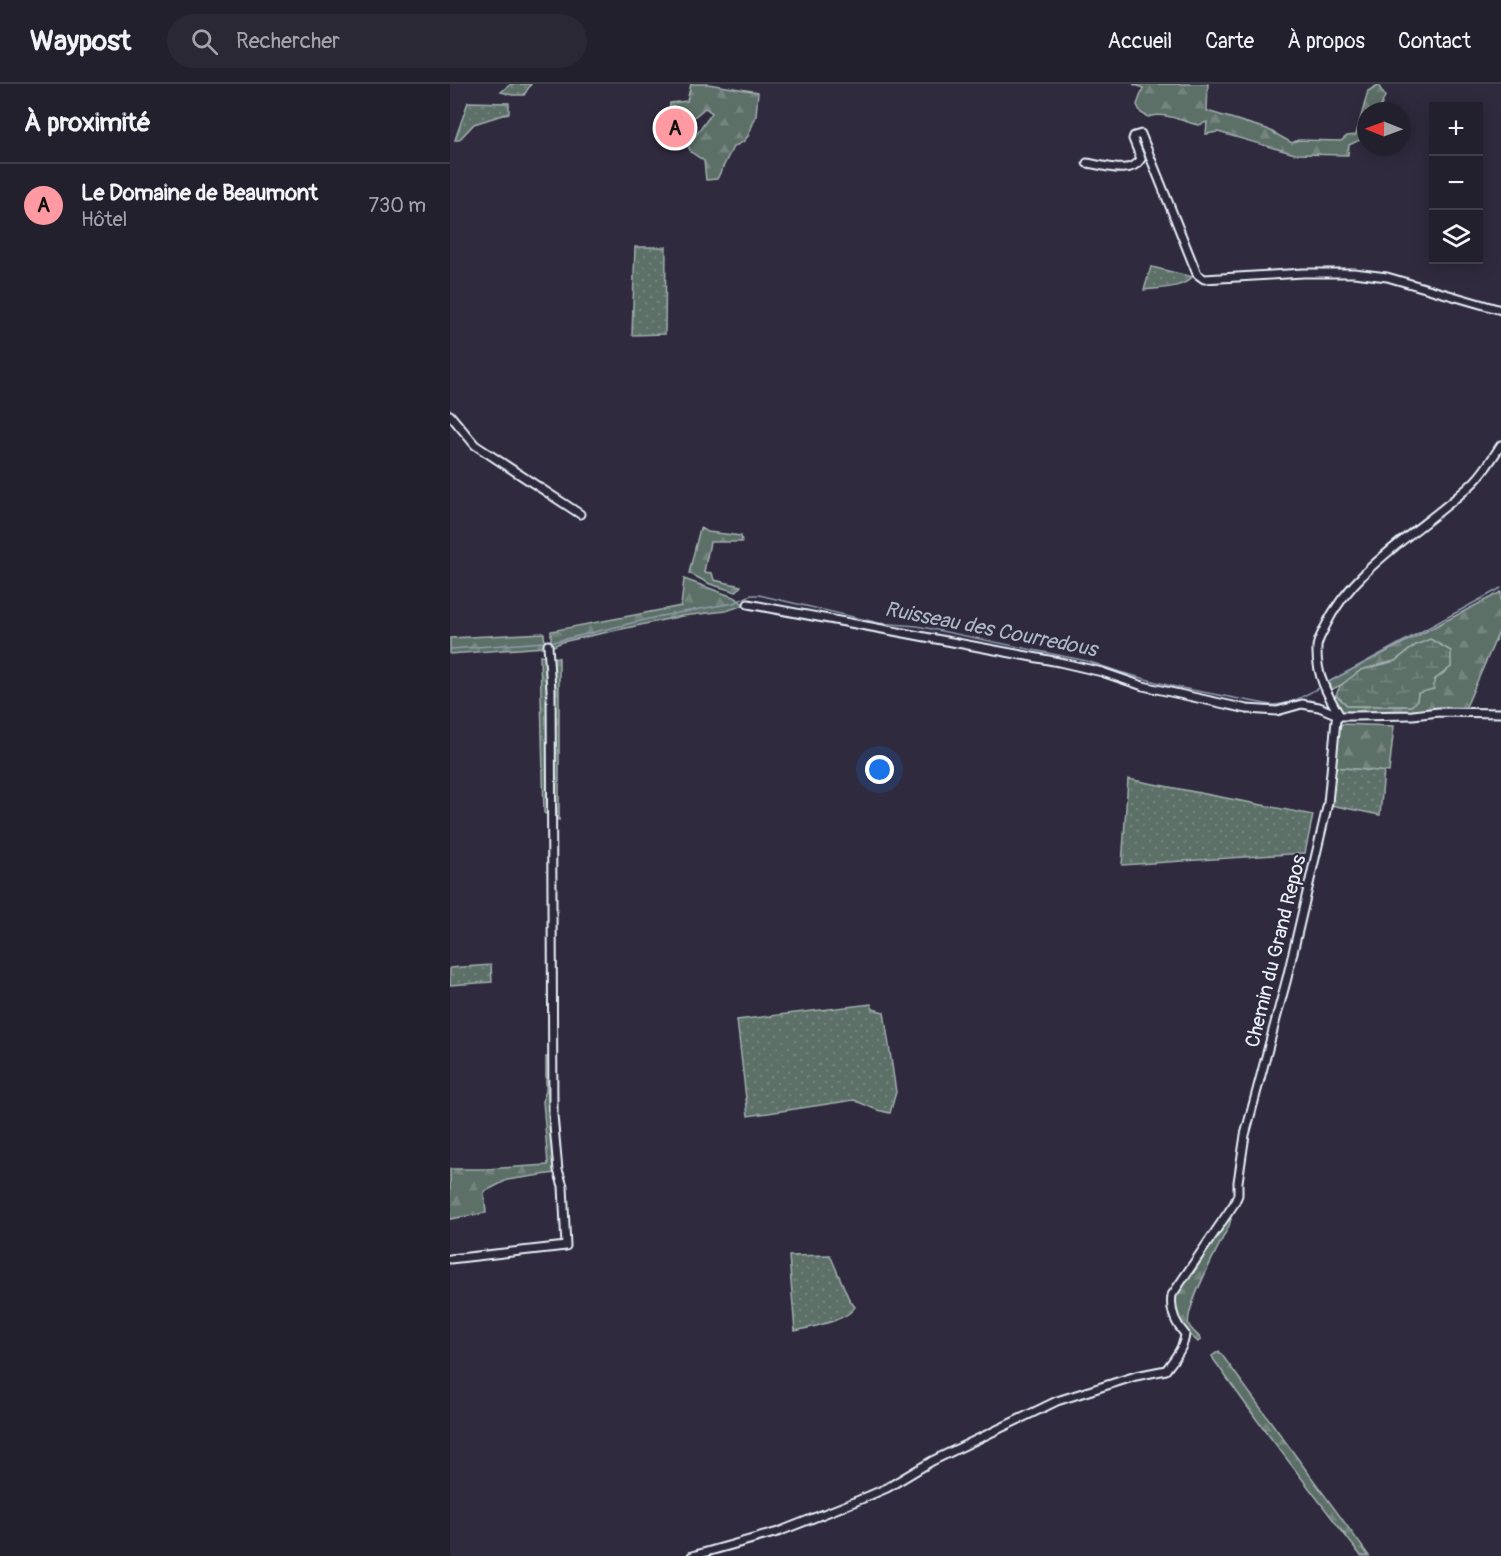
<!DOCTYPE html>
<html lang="fr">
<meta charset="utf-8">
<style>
body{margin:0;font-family:Pangolin,sans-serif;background:#2b2836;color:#f1f3f6}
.controls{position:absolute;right:18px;top:18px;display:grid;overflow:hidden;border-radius:0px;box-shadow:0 3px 15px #0003}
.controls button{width:54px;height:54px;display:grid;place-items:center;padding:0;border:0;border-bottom:2px solid #403e4a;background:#23202e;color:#f1f3f6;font:30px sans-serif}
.compass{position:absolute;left:907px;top:18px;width:54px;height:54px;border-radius:50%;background:#23202e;box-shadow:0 3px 15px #0003;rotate:271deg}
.you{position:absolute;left:430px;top:686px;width:21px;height:21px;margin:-15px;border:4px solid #fff;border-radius:50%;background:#1a73e8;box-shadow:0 0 0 9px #1a73e833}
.badge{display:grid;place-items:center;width:39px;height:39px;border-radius:50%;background:#ff9aa2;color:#111;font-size:20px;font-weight:700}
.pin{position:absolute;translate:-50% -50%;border:3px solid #fff;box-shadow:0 2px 6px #0006}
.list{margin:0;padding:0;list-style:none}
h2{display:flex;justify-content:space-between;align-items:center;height:78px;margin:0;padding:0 24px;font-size:26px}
h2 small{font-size:20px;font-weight:400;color:#a3a3aa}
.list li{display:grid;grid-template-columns:39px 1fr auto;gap:18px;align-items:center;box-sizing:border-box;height:84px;padding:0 24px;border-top:2px solid #403e4a}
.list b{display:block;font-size:22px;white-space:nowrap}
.list p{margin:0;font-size:20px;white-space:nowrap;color:#a3a3aa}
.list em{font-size:20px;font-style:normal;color:#a3a3aa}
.icon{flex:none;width:33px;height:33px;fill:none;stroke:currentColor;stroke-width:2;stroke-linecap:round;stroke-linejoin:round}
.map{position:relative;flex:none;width:1051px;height:1472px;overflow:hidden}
header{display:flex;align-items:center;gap:36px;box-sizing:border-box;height:84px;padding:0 30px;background:#23202e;border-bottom:2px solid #403e4a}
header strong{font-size:28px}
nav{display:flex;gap:33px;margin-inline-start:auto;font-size:21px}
.search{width:420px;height:54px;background:#2b2836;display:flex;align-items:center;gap:15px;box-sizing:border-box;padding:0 21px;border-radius:33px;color:#a3a3aa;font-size:22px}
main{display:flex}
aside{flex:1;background:#23202e}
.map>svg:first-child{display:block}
.grass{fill:url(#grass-dots);stroke:#a2b0b0;stroke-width:1.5}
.forest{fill:url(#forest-firs);stroke:#a2b0b0;stroke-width:1.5}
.wetland{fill:url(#wetland-marsh);stroke:#a2b0b0;stroke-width:1.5}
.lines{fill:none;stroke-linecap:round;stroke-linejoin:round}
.stream{stroke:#8f9bae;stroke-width:1.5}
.minor-casing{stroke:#e8f1f8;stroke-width:11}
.minor{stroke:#2f2a3d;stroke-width:7}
.labels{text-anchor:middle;stroke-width:4.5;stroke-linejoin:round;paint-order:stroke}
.street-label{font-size:20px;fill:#e8f1f8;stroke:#2f2a3d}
.water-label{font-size:21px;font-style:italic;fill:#acb8c7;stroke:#2f2a3d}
</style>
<header>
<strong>Waypost</strong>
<div class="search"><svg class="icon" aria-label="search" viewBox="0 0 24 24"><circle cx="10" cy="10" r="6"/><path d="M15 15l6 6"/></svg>Rechercher</div>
<nav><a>Accueil</a><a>Carte</a><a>À propos</a><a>Contact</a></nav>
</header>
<main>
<aside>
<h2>À proximité<small></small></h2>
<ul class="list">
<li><span class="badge">A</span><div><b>Le Domaine de Beaumont</b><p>Hôtel</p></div><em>730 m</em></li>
</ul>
</aside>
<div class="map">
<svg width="1051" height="1472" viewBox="0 0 1051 1472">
<defs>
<pattern id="grass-dots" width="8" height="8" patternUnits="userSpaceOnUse" patternTransform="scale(1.5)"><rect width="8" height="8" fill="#5d6f67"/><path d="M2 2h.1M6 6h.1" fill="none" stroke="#74847e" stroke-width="1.8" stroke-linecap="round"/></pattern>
<pattern id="forest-firs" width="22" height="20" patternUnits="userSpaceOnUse" patternTransform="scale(1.5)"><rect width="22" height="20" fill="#5d6f67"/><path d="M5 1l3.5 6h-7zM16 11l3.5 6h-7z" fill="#74847e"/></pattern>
<pattern id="wetland-marsh" width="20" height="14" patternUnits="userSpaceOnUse" patternTransform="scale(1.5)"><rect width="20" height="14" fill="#5d6f67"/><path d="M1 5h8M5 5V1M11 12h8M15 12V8" fill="none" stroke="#74847e"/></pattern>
</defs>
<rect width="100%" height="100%" fill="#2f2a3d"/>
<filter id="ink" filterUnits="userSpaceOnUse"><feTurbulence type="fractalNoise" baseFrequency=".0167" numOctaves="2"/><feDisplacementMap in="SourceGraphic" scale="12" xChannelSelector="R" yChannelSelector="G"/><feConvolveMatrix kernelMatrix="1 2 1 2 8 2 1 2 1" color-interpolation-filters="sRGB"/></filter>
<g filter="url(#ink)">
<path class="grass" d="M 61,0 L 81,0 L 74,11 L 62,11 L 51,8 Z
M 18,18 L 59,19 L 59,29 L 24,40 L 9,56 L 5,56 Z
M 185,163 L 216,163 L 215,250 L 182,251 Z
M 701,183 L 706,184 L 742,193 C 732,205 709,204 694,206 Z
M 884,683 L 934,687 L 930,731 L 880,721 Z
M 678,695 L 863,731 L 855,769 L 672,781 Z
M 41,881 L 42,898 L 0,901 L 0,884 Z
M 421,920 L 423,925 L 434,928 L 446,1008 L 440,1029 L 427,1026 L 404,1016 L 298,1032 L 287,936 Z
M 380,1171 L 399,1215 L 405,1223 C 397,1237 361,1243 345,1247 L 339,1172 Z"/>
<path class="forest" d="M 241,0 L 258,0 L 308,8 L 306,32 L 298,52 L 293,58 L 283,63 L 267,95 L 256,96 L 254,77 L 241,68 L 238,62 L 262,29 L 255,24 L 243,34 L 219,33 L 220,19 L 237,17 Z
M 683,0 L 758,0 L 757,27 L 817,45 L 842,59 L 848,56 L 891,57 L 897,52 L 906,51 L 918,7 L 928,1 L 935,12 L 929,27 L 916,27 L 916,51 L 912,55 L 899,61 L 898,71 L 845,70 L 768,48 L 756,50 L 757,38 L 749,41 C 732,38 715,27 698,33 L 691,29 L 687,21 L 693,4 Z
M 250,444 L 258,448 L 291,452 L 292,458 L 260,458 L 254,488 L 262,489 L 264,496 L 291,502 L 286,508 L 260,500 L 239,489 Z
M 234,495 L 286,514 L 294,521 L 276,527 L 232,532 L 112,558 L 101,563 L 101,547 L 231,522 Z
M 1051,508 L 1051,543 L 1015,625 L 945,630 L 890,629 L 883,616 L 886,611 L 898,622 L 961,622 L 968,609 L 1001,583 L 966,561 L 945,577 L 911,586 L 901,596 L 881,606 L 878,598 Z
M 94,549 L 95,563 L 0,570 L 0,554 Z
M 90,571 L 109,574 L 109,736 L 94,729 Z
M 891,640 L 944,642 L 939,688 L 884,683 Z
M 96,973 L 107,975 L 108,1086 L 105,1089 L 57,1096 L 34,1108 L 36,1129 L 0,1135 L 0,1085 L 36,1085 L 98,1081 L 93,1016 L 96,1007 Z
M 781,1135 L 779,1142 C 771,1158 733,1227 739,1241 C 741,1246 748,1251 751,1255 L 748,1258 L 729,1241 L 725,1229 L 725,1211 L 730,1203 L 739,1196 L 776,1137 Z
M 769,1267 L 919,1472 L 911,1472 L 807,1336 L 764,1276 L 762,1272 Z"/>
<path class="wetland" d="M 980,555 L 1001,567 L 1001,583 L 984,596 L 984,605 L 968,609 L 967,617 L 961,622 L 898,622 L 886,611 L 890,602 L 911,586 L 945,577 L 966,561 Z"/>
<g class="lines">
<path class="stream" d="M 0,565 L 107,557 L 211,532 L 284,519 L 301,511 L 309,511 L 429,539 L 467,542 L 637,577 L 670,588 L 721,602 L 821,621 C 840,621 854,612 870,603
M 877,599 L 1051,504"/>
<defs>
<path id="minor" d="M 637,79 C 653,81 681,92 691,75 L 683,55 L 684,52 L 691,50 L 747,190 L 754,195 L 853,189 L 904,189 L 937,193 L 1051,226
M 0,331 L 25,361 L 130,430
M 298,520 L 609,578 L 652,588 L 693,602 L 797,625 L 827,627 L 852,620 L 869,623 L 890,632 L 905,632 L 963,631 L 989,628 L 1051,629
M 890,632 C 877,610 866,591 867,564 C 867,557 872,550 875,543 C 905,480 976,444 1024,398 C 1035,387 1043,373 1051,361
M 0,1175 L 116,1162 L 113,1102 L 108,1086 L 103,1031 L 101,606 L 98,561
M 242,1472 L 328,1448 L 409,1416 L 437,1404 L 482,1377 L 607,1317 L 686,1292 L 716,1286 C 724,1275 734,1264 735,1250 C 725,1239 720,1225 722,1211 L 784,1120 L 788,1111 L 788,1098 L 795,1051 L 837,894 L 878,719 L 886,636 L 890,632"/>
</defs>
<use href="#minor" class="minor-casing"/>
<use href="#minor" class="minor"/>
</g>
</g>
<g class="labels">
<g class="street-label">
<text transform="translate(825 867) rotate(-76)" y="7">Chemin du Grand Repos</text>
</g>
<g class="water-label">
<text transform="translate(541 545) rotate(11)" y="7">Ruisseau des Courredous</text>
</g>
</g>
</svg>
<div class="controls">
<button>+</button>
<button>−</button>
<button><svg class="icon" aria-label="layers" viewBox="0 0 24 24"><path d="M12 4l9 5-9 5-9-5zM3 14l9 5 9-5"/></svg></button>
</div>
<svg class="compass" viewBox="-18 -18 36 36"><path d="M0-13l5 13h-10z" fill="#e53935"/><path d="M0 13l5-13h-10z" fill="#a3a3aa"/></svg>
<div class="you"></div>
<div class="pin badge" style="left:225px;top:44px">A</div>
</div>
</main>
